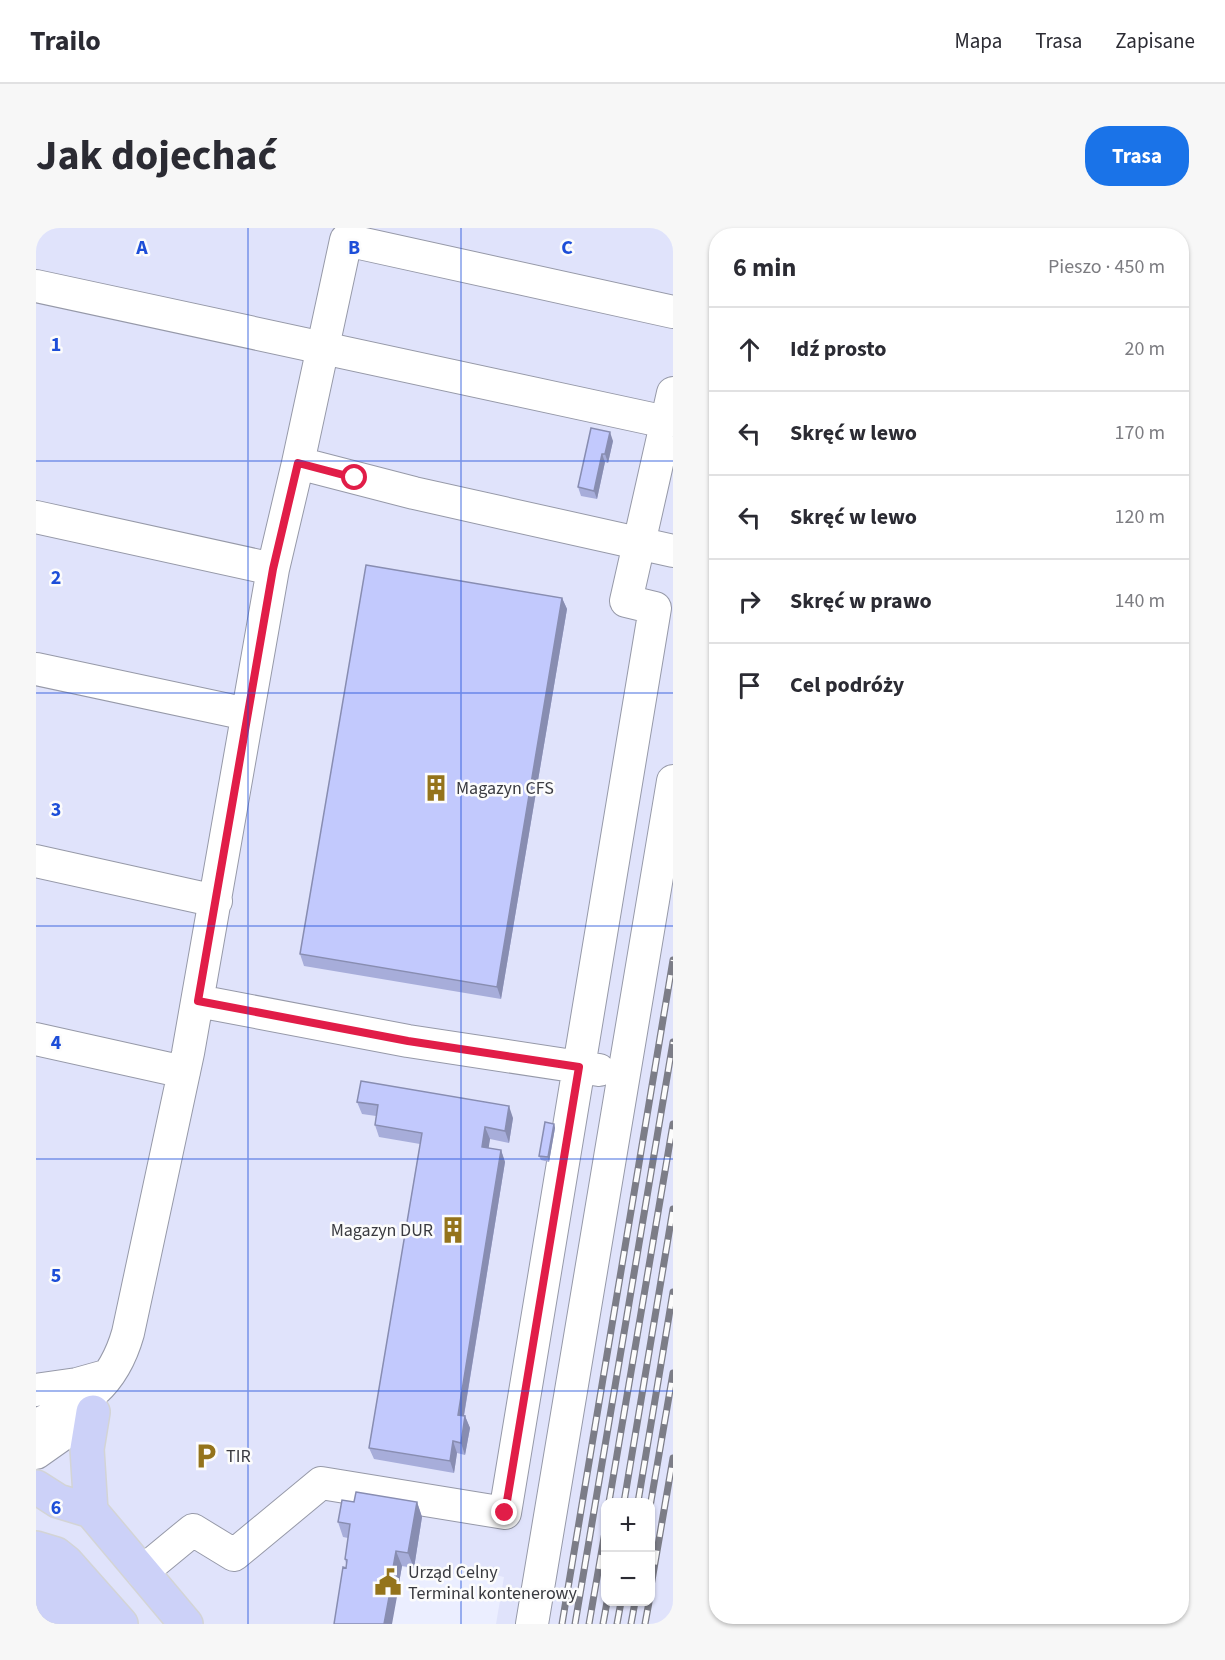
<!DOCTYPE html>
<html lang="pl">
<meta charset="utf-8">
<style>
body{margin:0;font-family:"Source Sans 3",sans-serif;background:#f7f7f7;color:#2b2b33}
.controls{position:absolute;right:18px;bottom:18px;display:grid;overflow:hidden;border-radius:12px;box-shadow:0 2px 4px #0004}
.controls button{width:54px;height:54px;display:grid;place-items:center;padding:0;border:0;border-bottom:2px solid #e1e1e2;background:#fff;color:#2b2b33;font:30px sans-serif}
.stop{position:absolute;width:18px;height:18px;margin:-14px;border:4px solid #e11d48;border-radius:50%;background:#fff}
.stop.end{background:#e11d48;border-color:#fff;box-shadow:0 2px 6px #0008}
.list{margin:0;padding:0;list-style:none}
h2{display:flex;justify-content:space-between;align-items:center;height:78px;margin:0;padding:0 24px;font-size:26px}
h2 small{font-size:20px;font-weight:400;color:#7c7c81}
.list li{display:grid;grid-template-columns:39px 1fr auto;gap:18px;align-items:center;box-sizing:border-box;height:84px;padding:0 24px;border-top:2px solid #e1e1e2}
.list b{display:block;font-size:22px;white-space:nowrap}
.list em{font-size:20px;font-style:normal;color:#7c7c81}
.icon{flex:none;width:33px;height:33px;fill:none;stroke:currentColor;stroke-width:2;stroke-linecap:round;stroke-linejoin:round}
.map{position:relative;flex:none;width:637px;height:1396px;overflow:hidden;border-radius:24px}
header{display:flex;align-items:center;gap:36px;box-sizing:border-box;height:84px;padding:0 30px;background:#fff;border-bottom:2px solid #e1e1e2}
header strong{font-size:28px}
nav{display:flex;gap:33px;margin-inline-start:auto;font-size:21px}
.intro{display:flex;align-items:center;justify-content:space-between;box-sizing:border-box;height:144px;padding:0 36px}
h1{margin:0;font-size:42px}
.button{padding:15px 27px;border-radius:24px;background:#1a73e8;color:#fff;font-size:21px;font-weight:700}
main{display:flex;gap:36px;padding:0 36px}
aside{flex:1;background:#fff;border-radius:24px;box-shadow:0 2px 4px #0004}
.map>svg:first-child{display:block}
.built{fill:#e0e3fb;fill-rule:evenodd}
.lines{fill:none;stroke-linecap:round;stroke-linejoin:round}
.minor-casing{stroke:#9699a8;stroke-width:34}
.major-casing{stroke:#d3d4d5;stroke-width:36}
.minor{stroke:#fff;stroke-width:32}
.major{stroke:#ccd1f8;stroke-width:33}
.rail-casing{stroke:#7c7d87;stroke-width:7}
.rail{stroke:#fcfcfc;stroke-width:4.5;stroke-dasharray:14;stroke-linecap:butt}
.wall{fill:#a7adda}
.shaded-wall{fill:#888db1}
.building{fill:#c2c9fd;stroke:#888db1;stroke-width:1.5}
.route{stroke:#e11d48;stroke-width:8}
.grid{fill:none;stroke:#1d4ed8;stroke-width:1.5;stroke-opacity:0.55}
.labels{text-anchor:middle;stroke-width:5;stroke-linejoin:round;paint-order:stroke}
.poi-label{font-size:18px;fill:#393a40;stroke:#fcfcfc;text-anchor:start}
.grid-label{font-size:20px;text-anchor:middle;font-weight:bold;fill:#1d4ed8;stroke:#fcfcfc;stroke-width:5;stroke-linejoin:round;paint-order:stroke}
</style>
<header>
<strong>Trailo</strong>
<nav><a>Mapa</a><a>Trasa</a><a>Zapisane</a></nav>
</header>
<div class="intro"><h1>Jak dojechać</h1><a class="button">Trasa</a></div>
<main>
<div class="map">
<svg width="637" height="1396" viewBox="0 0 637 1396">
<rect width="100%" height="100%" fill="#ebeeff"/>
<path class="built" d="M 0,0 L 637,0 L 637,1396 L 460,1396 L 468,1349 L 446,1344 L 438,1349 L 366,1339 L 359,1362 L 362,1363 L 356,1396 L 0,1396 ZM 570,1274 L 614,1274 L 614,1374 L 570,1374 Z"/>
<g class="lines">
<defs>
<path id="minor" d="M 0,58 L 630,194
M 262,235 L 378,265 L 637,323
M 0,289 L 237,341
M 0,441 L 211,486
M 0,633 L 180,673
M 162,773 L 372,813 L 563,842
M 0,811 L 148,844
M 0,1162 L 41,1156 L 66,1149
M 0,1197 C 48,1176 77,1158 92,1105 L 152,825 L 237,341 L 262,235 L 310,12 L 637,84
M 0,1225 L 51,1189
M 106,1344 L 157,1302 L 198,1327 L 285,1255 L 469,1285 L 619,380 L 590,373 L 637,165
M 496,1396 L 637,553"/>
<path id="major" d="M 0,1259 L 22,1273 L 55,1283 L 150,1396
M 55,1283 L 51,1221 L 57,1184
M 0,1320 L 20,1326 L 30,1334 L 85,1396
M 0,1333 L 54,1396
M 0,1374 L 17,1396"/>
</defs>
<use href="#minor" class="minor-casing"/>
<use href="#major" class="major-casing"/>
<use href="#minor" class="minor"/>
<use href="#major" class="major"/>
<defs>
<path id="rail" d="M 573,1274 L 637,896
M 588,1274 L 637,981
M 602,1274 L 637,1064
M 614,1279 L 637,1145
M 614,1364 L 637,1230
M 526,1396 L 637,732
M 539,1396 L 637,814
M 553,1396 L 570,1298
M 567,1396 L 571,1374
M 581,1396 L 585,1374
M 595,1396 L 599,1374
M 609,1396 L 613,1374"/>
</defs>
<use href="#rail" class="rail-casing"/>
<use href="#rail" class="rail"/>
</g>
<path class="wall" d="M 555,200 L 577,213 L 572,235 L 569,234 L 561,271 L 545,268 L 542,259 Z
M 526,370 L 531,381 L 465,771 L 268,738 L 264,726 Z
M 321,874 L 477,890 L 473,915 L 454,911 L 452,920 L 465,922 L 469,934 L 428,1188 L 429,1188 L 434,1200 L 429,1227 L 421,1225 L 418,1245 L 338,1231 L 333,1220 L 384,916 L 343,909 L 339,897 L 340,888 L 326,886 Z
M 518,896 L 519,900 L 513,934 L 505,932 L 503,928 Z
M 318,1274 L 381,1274 L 386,1289 L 378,1340 L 366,1338 L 363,1355 L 361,1354 L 360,1358 L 362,1363 L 310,1340 L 310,1336 L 309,1331 L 312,1310 L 307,1309 L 302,1294 Z"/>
<path class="shaded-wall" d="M 574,204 L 577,213 L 572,235 L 569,226 Z
M 566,226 L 569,234 L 561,271 L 558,263 Z
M 526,370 L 531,381 L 465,771 L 461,759 Z
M 473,878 L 477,890 L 473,915 L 469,903 Z
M 518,896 L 519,900 L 513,934 L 512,929 Z
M 449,899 L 454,911 L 451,931 L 446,919 Z
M 465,922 L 469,934 L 426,1199 L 422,1187 Z
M 429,1188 L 434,1200 L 429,1227 L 425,1215 Z
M 417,1213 L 421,1225 L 418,1245 L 414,1233 Z
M 381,1274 L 386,1289 L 378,1340 L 372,1325 Z
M 360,1323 L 366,1338 L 363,1355 L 357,1340 Z
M 355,1339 L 361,1354 L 360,1358 L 362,1363 L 356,1396 L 348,1396 Z"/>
<path class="building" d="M 555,200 L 574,204 L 569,226 L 566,226 L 558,263 L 542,259 Z
M 330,337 L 526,370 L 461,759 L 264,726 Z
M 325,853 L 473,878 L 469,903 L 449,899 L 446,919 L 465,922 L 422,1187 L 429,1188 L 425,1215 L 417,1213 L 414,1233 L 333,1220 L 386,905 L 339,897 L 342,877 L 321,874 Z
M 509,894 L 518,896 L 512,929 L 503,928 Z
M 320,1264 L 381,1274 L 372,1325 L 360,1323 L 357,1340 L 355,1339 L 354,1347 L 357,1348 L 348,1396 L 298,1396 L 307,1339 L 310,1340 L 311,1332 L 309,1331 L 314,1296 L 302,1294 L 306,1272 L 318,1274 Z"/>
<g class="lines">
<path class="route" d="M 319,250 L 262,235 L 237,341 L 162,773 L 372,813 L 543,839 L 469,1285"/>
</g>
<path class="grid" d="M 212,0 L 212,1396M 425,0 L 425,1396M 0,233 L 637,233M 0,465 L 637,465M 0,698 L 637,698M 0,931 L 637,931M 0,1163 L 637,1163"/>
<defs>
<symbol id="building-bare" viewBox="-9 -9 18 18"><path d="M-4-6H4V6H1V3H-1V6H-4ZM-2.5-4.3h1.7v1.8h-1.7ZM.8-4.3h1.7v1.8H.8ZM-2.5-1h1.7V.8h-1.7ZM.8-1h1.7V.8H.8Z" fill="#94731b" stroke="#fcfcfc" stroke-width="2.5" paint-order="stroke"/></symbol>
<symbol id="parking-bare" viewBox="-9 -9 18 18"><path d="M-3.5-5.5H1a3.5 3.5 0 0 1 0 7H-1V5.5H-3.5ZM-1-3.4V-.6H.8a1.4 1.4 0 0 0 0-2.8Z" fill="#94731b" stroke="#fcfcfc" stroke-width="2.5" paint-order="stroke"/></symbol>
<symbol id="civic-bare" viewBox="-9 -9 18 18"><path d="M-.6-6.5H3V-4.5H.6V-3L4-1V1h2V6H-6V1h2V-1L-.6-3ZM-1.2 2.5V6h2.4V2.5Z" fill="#94731b" stroke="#fcfcfc" stroke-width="2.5" paint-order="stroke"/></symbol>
</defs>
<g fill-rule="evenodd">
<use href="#building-bare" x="381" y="541" width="38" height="38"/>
<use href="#building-bare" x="398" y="983" width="38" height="38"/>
<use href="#parking-bare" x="151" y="1209" width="38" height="38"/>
<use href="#civic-bare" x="333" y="1335" width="38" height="38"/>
</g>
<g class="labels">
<g class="poi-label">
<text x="420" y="566">Magazyn CFS</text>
<text x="397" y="1008" text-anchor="end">Magazyn DUR</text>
<text x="190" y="1234">TIR</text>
<text x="372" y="1350">Urząd Celny<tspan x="372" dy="21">Terminal kontenerowy</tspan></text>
</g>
</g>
<g class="grid-label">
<text x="106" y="26">A</text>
<text x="318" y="26">B</text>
<text x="531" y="26">C</text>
<text x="20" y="123">1</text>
<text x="20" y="356">2</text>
<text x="20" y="588">3</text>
<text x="20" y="821">4</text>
<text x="20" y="1054">5</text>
<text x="20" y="1286">6</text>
</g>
</svg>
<div class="controls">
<button>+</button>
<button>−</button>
</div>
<div class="stop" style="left:319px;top:250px"></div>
<div class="stop end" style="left:469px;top:1285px"></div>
</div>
<aside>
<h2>6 min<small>Pieszo · 450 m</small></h2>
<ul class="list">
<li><svg class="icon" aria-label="ahead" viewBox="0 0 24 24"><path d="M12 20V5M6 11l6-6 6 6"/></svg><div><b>Idź prosto</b></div><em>20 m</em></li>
<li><svg class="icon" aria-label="left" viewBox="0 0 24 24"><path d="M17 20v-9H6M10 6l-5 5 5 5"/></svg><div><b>Skręć w lewo</b></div><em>170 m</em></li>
<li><svg class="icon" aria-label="left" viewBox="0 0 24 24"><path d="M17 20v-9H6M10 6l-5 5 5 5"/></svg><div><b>Skręć w lewo</b></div><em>120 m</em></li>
<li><svg class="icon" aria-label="right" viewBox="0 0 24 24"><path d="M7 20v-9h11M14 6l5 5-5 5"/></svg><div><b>Skręć w prawo</b></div><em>140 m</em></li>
<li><svg class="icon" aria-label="arrive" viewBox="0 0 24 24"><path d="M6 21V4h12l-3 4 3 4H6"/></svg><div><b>Cel podróży</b></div></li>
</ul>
</aside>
</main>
